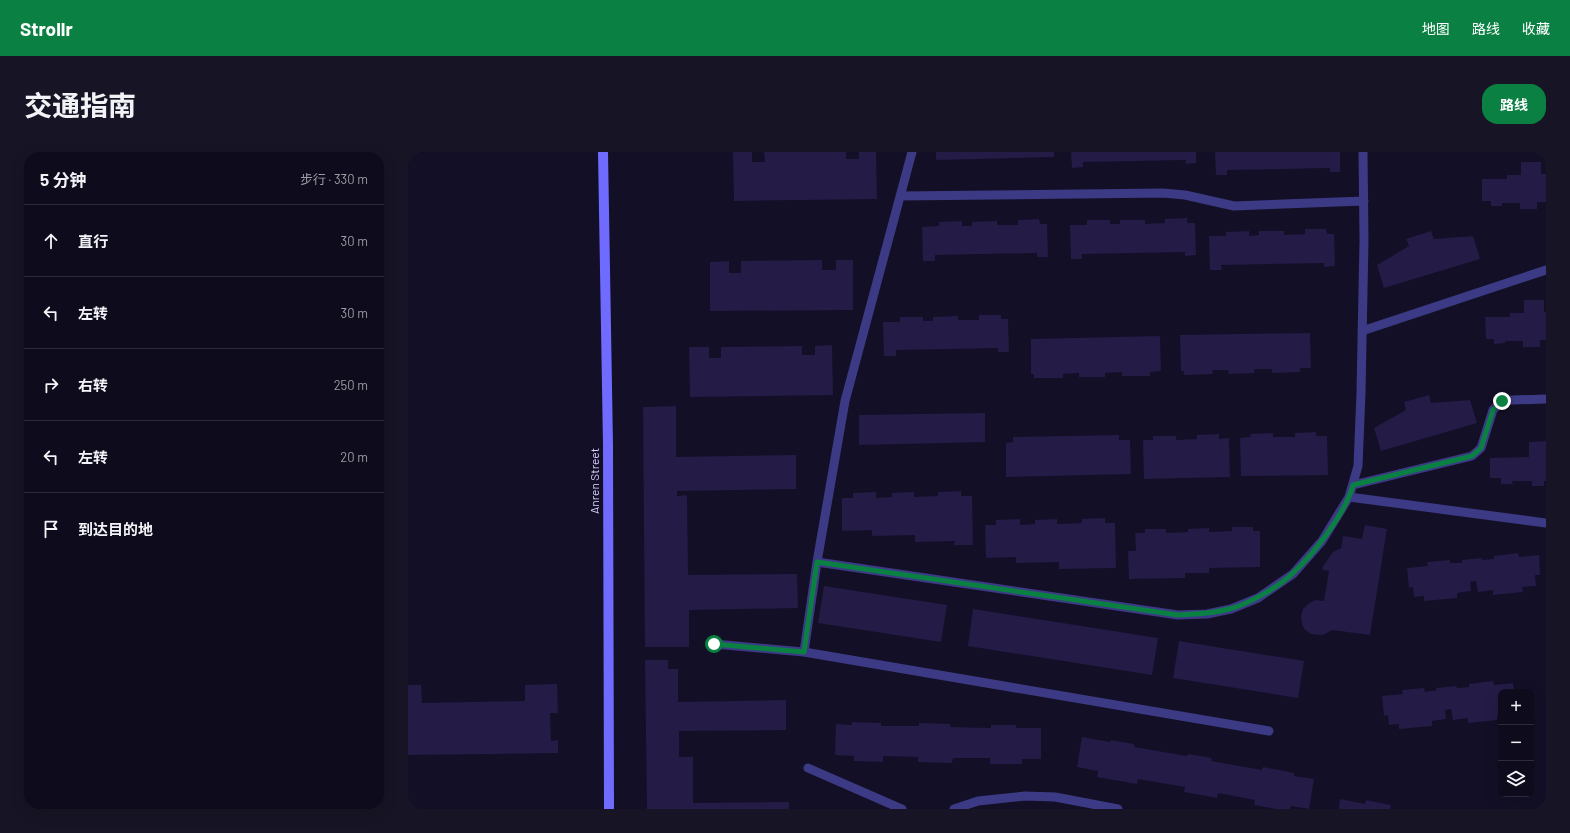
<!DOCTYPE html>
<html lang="zh">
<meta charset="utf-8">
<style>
body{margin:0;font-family:Barlow,"Noto Sans SC",sans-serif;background:#171425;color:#f1f3f6}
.controls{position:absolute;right:12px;bottom:12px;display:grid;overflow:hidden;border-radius:8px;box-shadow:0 4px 16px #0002}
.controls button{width:36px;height:36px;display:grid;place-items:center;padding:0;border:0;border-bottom:1px solid #2e2b3b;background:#0e0b1c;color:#f1f3f6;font:20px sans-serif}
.stop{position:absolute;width:12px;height:12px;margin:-9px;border:3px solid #0b8043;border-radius:50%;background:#fff}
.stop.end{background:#0b8043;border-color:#fff;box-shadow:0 1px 4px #0008}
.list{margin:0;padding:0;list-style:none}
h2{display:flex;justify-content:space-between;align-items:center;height:52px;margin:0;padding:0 16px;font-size:17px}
h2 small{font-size:13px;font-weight:400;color:#9b9ba3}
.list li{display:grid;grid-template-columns:26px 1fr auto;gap:12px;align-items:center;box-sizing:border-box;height:72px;padding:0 16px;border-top:1px solid #2e2b3b}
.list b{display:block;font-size:15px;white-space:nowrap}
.list em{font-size:13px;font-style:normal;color:#9b9ba3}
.icon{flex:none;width:22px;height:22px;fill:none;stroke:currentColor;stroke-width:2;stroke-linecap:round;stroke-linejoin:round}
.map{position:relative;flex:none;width:1138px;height:657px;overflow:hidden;border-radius:16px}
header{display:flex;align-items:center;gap:24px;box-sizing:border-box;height:56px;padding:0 20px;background:#0b8043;color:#fff}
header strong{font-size:19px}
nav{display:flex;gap:22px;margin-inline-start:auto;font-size:14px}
.intro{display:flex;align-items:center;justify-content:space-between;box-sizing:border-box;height:96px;padding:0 24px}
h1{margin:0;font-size:28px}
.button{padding:10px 18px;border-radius:16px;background:#0b8043;color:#fff;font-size:14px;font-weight:700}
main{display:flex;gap:24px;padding:0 24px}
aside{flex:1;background:#0e0b1c;border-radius:16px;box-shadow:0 4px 16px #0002}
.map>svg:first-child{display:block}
.building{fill:#241b47}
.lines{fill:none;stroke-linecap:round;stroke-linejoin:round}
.lane{stroke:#3d3a85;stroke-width:9}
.secondary{stroke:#6f6bff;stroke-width:10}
.route{stroke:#0b8043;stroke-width:5}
.labels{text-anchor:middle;stroke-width:4;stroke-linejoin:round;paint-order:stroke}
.street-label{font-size:12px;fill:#d9d4ff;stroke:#130f26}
</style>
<header>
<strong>Strollr</strong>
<nav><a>地图</a><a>路线</a><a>收藏</a></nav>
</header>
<div class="intro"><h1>交通指南</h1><a class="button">路线</a></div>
<main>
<aside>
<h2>5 分钟<small>步行 · 330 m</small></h2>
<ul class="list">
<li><svg class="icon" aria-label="ahead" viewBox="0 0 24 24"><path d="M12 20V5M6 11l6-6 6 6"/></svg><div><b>直行</b></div><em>30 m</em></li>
<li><svg class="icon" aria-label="left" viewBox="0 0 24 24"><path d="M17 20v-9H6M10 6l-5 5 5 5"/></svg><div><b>左转</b></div><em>30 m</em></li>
<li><svg class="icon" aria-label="right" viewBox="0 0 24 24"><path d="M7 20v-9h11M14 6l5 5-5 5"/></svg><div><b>右转</b></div><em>250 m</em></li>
<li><svg class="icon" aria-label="left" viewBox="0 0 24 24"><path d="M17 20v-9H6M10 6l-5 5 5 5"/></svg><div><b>左转</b></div><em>20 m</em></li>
<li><svg class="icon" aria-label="arrive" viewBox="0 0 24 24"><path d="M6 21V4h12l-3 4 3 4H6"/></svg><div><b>到达目的地</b></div></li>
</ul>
</aside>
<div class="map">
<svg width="1138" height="657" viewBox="0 0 1138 657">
<rect width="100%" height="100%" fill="#130f26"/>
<path class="building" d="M 325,0 L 344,0 L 344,10 L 357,10 L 356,0 L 438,0 L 438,7 L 451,7 L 451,0 L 468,0 L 469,47 L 326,49 Z
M 528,0 L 646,0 L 646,5 L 528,8 Z
M 663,0 L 788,0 L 788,11 L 778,12 L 778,8 L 675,10 L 675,15 L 664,16 Z
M 807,0 L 932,0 L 932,20 L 922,20 L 922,16 L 819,18 L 819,23 L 808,23 Z
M 1113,10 L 1133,10 L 1133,22 L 1138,22 L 1138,50 L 1129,50 L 1129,57 L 1112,57 L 1112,51 L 1094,51 L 1094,54 L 1083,54 L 1083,49 L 1074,49 L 1074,27 L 1099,27 L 1099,23 L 1113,23 Z
M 779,66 L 779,71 L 787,71 L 788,103 L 777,104 L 777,100 L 674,102 L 674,107 L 663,107 L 662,73 L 679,73 L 679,68 L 702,68 L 702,72 L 712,72 L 712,68 L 737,68 L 737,72 L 757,71 L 757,67 Z
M 631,67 L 632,72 L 639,72 L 640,105 L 629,105 L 629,101 L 527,103 L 527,109 L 515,109 L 514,75 L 531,74 L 531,70 L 554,69 L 554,74 L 564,74 L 564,70 L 589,69 L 589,73 L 610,73 L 610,68 Z
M 897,77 L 918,77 L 919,82 L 926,82 L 927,114 L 916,115 L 916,111 L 813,113 L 814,118 L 802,118 L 801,84 L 818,84 L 818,80 L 841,79 L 841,84 L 851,83 L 851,79 L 876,79 L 876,83 L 897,82 Z
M 1023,79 L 1026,87 L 1065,84 L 1072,107 L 976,136 L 969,113 L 1001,94 L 998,87 Z
M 414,108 L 414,118 L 428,118 L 428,108 L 445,108 L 445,158 L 302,159 L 302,110 L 321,109 L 321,121 L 333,121 L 333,109 Z
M 1116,148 L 1136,148 L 1136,160 L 1138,160 L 1138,188 L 1132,188 L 1132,195 L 1115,195 L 1115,189 L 1097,189 L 1097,191 L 1086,192 L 1086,187 L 1078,187 L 1077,165 L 1102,165 L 1102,161 L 1116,161 Z
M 571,163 L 593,163 L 593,167 L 600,167 L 601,200 L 590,200 L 590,196 L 488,198 L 488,204 L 476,204 L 475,170 L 492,170 L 492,165 L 515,165 L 515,169 L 525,169 L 525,165 L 550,164 L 550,168 L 571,168 Z
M 902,181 L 903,216 L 892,216 L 892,220 L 864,221 L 864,217 L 846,217 L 847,221 L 821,222 L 820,218 L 804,218 L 805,222 L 776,223 L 776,219 L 773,219 L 772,183 Z
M 752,184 L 753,219 L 742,220 L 742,224 L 714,224 L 714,220 L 697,221 L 697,225 L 671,225 L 671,221 L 655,222 L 655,226 L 626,226 L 626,222 L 623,222 L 623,187 Z
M 424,193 L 425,243 L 282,245 L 281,195 L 301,195 L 301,206 L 313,206 L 313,195 L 394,194 L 394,203 L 407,203 L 407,194 Z
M 1021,243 L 1023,251 L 1062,248 L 1069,271 L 973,299 L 966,276 L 998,258 L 996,250 Z
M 268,254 L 268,305 L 388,303 L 388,337 L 269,339 L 269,344 L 279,343 L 280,423 L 389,422 L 390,456 L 281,458 L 281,495 L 237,495 L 235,255 Z
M 577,261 L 577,290 L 451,293 L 451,263 Z
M 908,280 L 908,284 L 919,284 L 920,323 L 833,324 L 832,286 L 843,285 L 842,282 L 865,281 L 865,285 L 887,285 L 887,281 Z
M 811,282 L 811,287 L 821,286 L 822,325 L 736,327 L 735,288 L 745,288 L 745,284 L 768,284 L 768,288 L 789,287 L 789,283 Z
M 711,283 L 711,288 L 722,288 L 723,322 L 598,325 L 598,291 L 605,290 L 605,285 Z
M 1138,289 L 1138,329 L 1136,329 L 1136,334 L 1124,334 L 1124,329 L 1104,329 L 1105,332 L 1093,332 L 1093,326 L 1082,326 L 1082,306 L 1121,305 L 1121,290 Z
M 553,339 L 553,344 L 564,344 L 565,393 L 546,393 L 547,389 L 507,390 L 507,383 L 464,384 L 464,378 L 434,379 L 434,346 L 445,346 L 445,341 L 468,340 L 468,346 L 484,345 L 484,341 L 506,340 L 506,345 L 530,344 L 530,340 Z
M 697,366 L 697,371 L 707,371 L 708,416 L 651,417 L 651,410 L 608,411 L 608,405 L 578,406 L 577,373 L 588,373 L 588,368 L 612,367 L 612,373 L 627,372 L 627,368 L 649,367 L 649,372 L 674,371 L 674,367 Z
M 957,373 L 979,377 L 962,483 L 924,478 L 915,483 L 903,482 L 897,478 L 894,472 L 893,464 L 895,457 L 900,452 L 907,448 L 916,449 L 921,419 L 915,418 L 915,414 L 925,400 L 931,397 L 933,397 L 935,384 L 954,387 Z
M 824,375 L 845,375 L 845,379 L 852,379 L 852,415 L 801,416 L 801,421 L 777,421 L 777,426 L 721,427 L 720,399 L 728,399 L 727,381 L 737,381 L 737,377 L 758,377 L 758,381 L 780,380 L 780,377 L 801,376 L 801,380 L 824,379 Z
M 1110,401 L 1111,405 L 1131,403 L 1132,423 L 1127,423 L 1128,434 L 1114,435 L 1115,440 L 1085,443 L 1085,438 L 1070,440 L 1068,429 L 1062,430 L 1063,439 L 1049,441 L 1049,446 L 1016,449 L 1016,444 L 1006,445 L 1005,435 L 1001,436 L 999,416 L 1020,414 L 1019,410 L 1042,408 L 1042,411 L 1054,411 L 1054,408 L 1074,406 L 1074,408 L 1086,407 L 1086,404 Z
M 416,434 L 539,453 L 533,490 L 410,471 Z
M 565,457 L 750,486 L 744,523 L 560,494 Z
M 771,489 L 896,509 L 890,546 L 765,526 Z
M 237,508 L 260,508 L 260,517 L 270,517 L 270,550 L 378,548 L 378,578 L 271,579 L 271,605 L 285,605 L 285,651 L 381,650 L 381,657 L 239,657 Z
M 1085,529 L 1086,533 L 1105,531 L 1106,540 L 1093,540 L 1093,563 L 1089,563 L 1089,568 L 1060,571 L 1060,566 L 1045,568 L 1043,557 L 1037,558 L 1038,567 L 1024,569 L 1024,574 L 991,577 L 991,572 L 981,573 L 980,563 L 976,564 L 974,544 L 995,542 L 994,538 L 1016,536 L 1017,540 L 1029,538 L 1028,536 L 1048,534 L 1049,536 L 1061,535 L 1061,532 Z
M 149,532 L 150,561 L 142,561 L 143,589 L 150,588 L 150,601 L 0,603 L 0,533 L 13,533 L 14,551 L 117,549 L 117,533 Z
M 444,570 L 473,571 L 473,574 L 511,574 L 511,571 L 542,572 L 542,575 L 583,576 L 583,573 L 608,573 L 608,576 L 633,576 L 633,607 L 614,607 L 614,612 L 582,612 L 582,606 L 545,606 L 544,611 L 510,610 L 510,605 L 475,604 L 475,610 L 446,609 L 446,604 L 427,603 L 428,572 L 444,573 Z
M 674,585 L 702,590 L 703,588 L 726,592 L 726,595 L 779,604 L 780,602 L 804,606 L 803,609 L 854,618 L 855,615 L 886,621 L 886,624 L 906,627 L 901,657 L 883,654 L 882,657 L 868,657 L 846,653 L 847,648 L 810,641 L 809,646 L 776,640 L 777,635 L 730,627 L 729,632 L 689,625 L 690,619 L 669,615 Z
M 932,647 L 957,652 L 958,648 L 983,653 L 982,657 L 931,657 Z"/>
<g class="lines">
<path class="lane" d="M 492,44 L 755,41 L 777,43 L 826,54 L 956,49
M 954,179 L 1138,118
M 945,333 L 1064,304 L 1073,296 L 1085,258 L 1094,249 L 1105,248 L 1138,247
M 941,345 L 1138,371
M 409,410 L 770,463 L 799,462 L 823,457 L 850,446 L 885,422 L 914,389 L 941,345 L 950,314 L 953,241 L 956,88 L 955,0
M 306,492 L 396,500 L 861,579
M 396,500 L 409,410 L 437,249 L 504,0
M 400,616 L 494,657
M 546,657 L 570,649 L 617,644 L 647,645 L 710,657"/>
<path class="secondary" d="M 195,0 L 200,293 L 201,657"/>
</g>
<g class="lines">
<path class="route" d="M 306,492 L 396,500 L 409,410 L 770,463 C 787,462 804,462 821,457 C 839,453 872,434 885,421 C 906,402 938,360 945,333 L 1064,304 L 1073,296 L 1085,258 L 1094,249"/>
</g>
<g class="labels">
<g class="street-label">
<text transform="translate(187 329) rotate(-90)" y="4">Anren Street</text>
</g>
</g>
</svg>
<div class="controls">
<button>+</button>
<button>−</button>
<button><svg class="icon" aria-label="layers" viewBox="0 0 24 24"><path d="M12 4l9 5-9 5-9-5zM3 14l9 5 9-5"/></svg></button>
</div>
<div class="stop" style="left:306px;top:492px"></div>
<div class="stop end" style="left:1094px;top:249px"></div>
</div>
</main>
